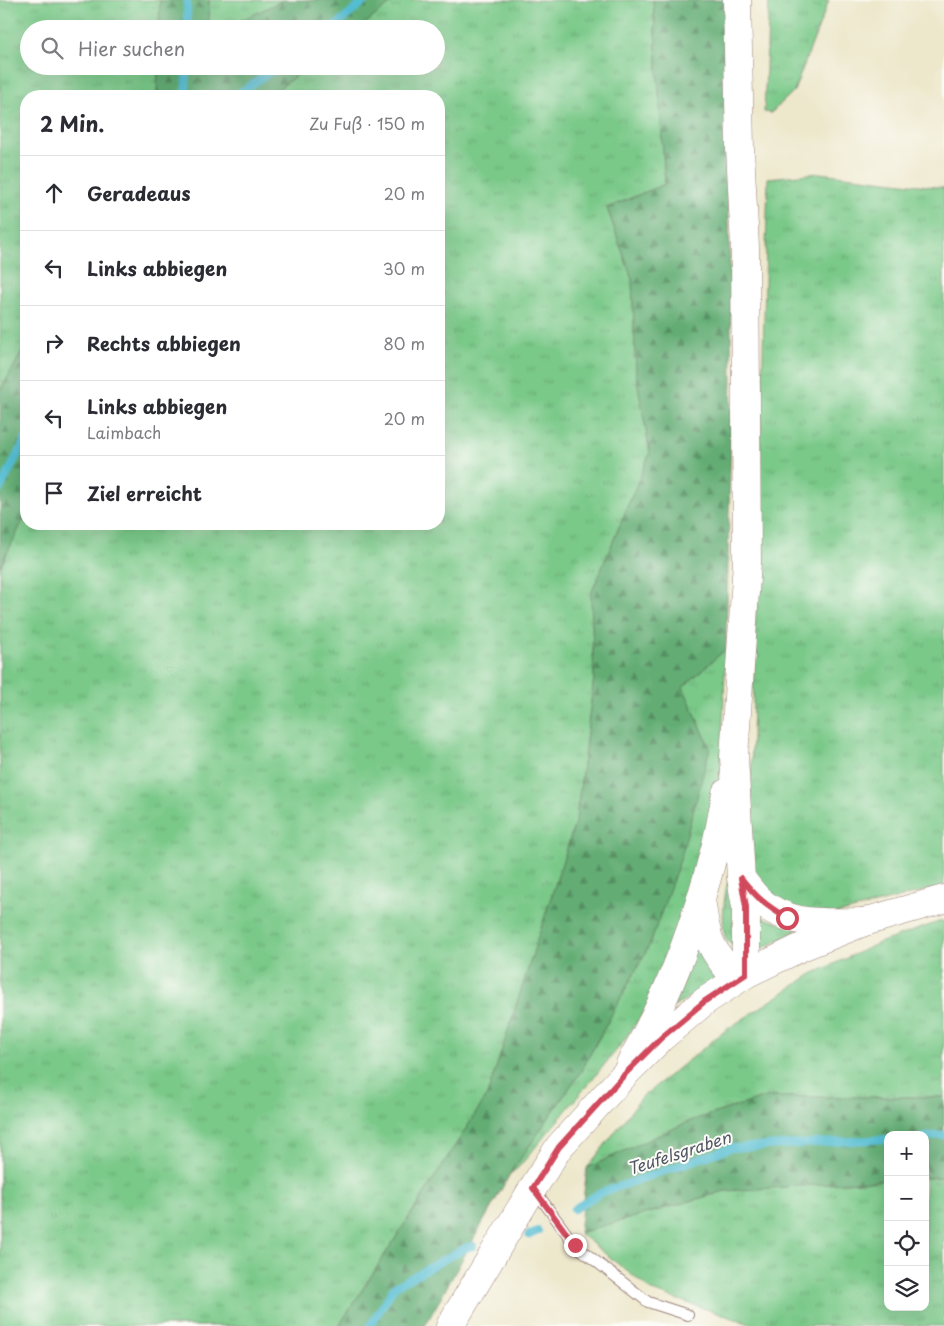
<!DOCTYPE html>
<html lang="de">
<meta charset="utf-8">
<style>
body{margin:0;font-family:"Playpen Sans",sans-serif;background:#f2f2f3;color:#2b2b33}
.controls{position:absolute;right:15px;bottom:15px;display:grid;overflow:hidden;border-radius:10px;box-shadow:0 5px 20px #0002}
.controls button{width:45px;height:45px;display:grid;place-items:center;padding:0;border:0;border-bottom:1px solid #e1e1e2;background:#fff;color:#2b2b33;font:25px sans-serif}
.stop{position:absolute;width:15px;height:15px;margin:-11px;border:4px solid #d1495b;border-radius:50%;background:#fff}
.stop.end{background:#d1495b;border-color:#fff;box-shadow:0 1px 5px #0008}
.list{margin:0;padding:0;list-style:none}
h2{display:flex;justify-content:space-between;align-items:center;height:65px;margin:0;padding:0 20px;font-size:21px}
h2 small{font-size:16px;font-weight:400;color:#7c7c81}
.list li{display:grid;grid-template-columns:32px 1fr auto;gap:15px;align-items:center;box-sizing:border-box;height:75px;padding:0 20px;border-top:1px solid #e1e1e2}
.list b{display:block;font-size:19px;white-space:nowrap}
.list p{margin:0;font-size:16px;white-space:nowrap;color:#7c7c81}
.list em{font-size:16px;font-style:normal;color:#7c7c81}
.icon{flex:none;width:28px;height:28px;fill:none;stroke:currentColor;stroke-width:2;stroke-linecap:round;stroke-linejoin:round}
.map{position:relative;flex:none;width:944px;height:1326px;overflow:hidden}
.search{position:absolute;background:#fff;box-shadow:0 5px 20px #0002;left:20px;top:20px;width:425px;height:55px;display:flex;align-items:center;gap:12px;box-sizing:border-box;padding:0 18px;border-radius:28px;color:#7c7c81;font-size:19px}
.panel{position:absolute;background:#fff;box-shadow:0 5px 20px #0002;left:20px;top:90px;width:425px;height:440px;border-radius:20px}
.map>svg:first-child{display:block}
.grass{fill:url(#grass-tufts);stroke:#62745a}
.forest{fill:url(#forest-firs);stroke:#566650}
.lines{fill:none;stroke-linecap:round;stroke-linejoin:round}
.stream{stroke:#55bdd2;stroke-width:8}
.service-casing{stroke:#9c837b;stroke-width:12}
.secondary-casing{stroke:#9c837b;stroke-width:29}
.primary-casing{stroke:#9c837b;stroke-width:29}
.service{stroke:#fff;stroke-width:10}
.secondary{stroke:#fff;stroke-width:28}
.primary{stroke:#fff;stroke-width:28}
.route{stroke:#d1495b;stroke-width:6}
.labels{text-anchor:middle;stroke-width:4;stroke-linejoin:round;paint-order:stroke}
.water-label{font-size:16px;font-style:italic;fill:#4e5665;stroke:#fdfcf7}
</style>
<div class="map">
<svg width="944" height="1326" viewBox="0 0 944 1326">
<defs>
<pattern id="grass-tufts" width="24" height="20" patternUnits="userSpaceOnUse" patternTransform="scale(1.25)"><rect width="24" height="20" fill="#7ac989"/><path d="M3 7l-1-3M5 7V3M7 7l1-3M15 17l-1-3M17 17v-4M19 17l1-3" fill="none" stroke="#6bac76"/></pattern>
<pattern id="forest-firs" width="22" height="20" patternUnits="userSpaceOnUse" patternTransform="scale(1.25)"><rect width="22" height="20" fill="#63ad75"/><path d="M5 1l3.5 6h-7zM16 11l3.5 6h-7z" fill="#548c60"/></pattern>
</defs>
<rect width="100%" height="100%" fill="#fdfcf7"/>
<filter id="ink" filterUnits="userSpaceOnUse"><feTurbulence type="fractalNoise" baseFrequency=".02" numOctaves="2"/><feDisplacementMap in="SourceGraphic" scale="10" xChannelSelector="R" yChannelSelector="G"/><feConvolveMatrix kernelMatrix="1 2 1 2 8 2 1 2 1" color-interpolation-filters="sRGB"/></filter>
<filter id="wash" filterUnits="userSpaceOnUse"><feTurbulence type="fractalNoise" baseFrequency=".0096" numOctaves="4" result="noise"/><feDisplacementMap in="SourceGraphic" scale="20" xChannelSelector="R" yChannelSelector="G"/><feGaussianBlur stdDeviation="1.12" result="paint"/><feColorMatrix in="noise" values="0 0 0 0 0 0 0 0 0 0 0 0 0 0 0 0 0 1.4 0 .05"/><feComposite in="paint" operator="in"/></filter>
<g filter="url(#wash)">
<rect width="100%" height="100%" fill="#ede7cb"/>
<path class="grass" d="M 0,0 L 160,0 L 159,29 L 29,29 L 29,66 L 158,66 L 157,96 L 26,96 L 26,345 L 0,391 Z
M 209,0 L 284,0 L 223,29 L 209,29 Z
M 395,0 L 653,0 L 665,184 L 607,208 L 632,279 L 636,374 L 650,453 L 591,594 L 594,678 L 576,820 L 487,1096 L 339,1326 L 0,1326 L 0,568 L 26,514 L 26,524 L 439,524 L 439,96 L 269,96 L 309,66 L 436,66 L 436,29 L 358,29 Z
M 769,0 L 829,0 L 794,91 L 771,113 L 764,112 Z
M 820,173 L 944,188 L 944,886 L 837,914 L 795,911 L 770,896 L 755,873 L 749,844 L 768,178 Z
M 726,649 L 721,768 L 704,859 L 649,1005 L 620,1046 L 518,1168 L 510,1174 L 581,1071 L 650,944 L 710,748 L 683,687 Z
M 733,872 L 733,945 C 729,943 726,941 725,937 C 721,925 724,880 733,872 Z
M 754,914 L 798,930 L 754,953 Z
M 944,920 L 944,1097 L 766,1097 L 690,1121 L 587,1168 L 642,1097 L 726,1030 L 812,974 L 879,943 Z
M 697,941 L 723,975 L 674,1007 Z
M 944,1177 L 944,1326 L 756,1326 L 652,1291 L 579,1233 L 725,1191 L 888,1180 L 888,1307 L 925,1307 L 925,1178 Z"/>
<path class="forest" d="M 160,0 L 209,0 L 209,29 L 159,29 Z
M 284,0 L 395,0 L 358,29 L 223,29 Z
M 653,0 L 725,0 L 732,379 L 726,649 L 683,687 L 710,748 L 681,857 L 650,944 L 581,1071 L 510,1174 L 425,1326 L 339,1326 L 487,1096 L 576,820 L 594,678 L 591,594 L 650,453 L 636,374 L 632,279 L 607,208 L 665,184 Z
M 158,66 L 309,66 L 269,96 L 157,96 Z
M 26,345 L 26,514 L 0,568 L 0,391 Z
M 766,1097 L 944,1097 L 944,1177 L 925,1178 L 925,1135 L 888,1135 L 888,1180 L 725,1191 L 579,1233 L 587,1168 L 690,1121 Z"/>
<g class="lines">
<path class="stream" d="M 187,29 L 187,0
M 332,29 L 366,0
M 186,96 L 187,66
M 235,96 L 279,66
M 0,489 L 26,438
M 925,1137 L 944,1135
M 574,1209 L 600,1193 L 731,1148 L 888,1139
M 529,1235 L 538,1231
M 370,1326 L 394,1287 L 465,1248 L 473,1246"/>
</g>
</g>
<g filter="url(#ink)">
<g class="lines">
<defs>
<path id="service" d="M 534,1189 L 575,1245 L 648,1302 L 688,1315"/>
<path id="secondary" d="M 737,0 L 740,149 L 745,247 L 747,562 L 734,757 L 741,878 L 746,907 L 746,974
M 741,878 C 746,885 752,893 758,899 C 787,927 826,922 864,922
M 701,900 C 703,911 704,922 707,932 C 711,950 725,966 737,979
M 630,1064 C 667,999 694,929 713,856 C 719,836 722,814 726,793"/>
<path id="primary" d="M 450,1326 L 533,1188 L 559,1147 L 625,1074 L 661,1038 L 705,1001 L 746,974 L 804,946 L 864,922 L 944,899"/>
</defs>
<use href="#service" class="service-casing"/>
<use href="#secondary" class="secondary-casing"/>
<use href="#primary" class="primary-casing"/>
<use href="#service" class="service"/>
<use href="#secondary" class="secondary"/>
<use href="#primary" class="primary"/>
</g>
</g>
<g class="lines" filter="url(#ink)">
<path class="route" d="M 575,1245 L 533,1188 L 559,1147 L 625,1074 L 661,1038 L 705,1001 L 746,974 L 746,907 L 741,878 C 757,898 765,905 787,918"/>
</g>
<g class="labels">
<g class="water-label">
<text transform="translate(679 1153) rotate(-18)" y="6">Teufelsgraben</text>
</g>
</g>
</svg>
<div class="controls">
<button>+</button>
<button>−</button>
<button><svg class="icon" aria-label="locate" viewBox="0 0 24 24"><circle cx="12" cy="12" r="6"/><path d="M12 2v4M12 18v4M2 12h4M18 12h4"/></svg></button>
<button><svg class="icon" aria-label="layers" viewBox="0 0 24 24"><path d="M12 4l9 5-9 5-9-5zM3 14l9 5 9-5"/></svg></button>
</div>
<div class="stop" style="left:787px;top:918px"></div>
<div class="stop end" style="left:575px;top:1245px"></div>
<div class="search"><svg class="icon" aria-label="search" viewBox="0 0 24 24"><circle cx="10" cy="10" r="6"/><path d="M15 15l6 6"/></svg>Hier suchen</div>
<section class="panel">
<h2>2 Min.<small>Zu Fuß · 150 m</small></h2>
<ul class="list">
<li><svg class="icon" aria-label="ahead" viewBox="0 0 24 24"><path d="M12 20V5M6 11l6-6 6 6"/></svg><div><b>Geradeaus</b></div><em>20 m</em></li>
<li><svg class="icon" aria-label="left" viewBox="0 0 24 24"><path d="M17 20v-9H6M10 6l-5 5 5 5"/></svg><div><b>Links abbiegen</b></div><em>30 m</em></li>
<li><svg class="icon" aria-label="right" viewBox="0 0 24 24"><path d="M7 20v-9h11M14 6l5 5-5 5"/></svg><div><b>Rechts abbiegen</b></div><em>80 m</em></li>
<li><svg class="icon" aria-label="left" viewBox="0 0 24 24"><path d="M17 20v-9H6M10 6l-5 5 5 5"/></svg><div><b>Links abbiegen</b><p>Laimbach</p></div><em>20 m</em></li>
<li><svg class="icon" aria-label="arrive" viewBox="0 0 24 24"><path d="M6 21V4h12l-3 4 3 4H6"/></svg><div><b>Ziel erreicht</b></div></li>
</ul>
</section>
</div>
